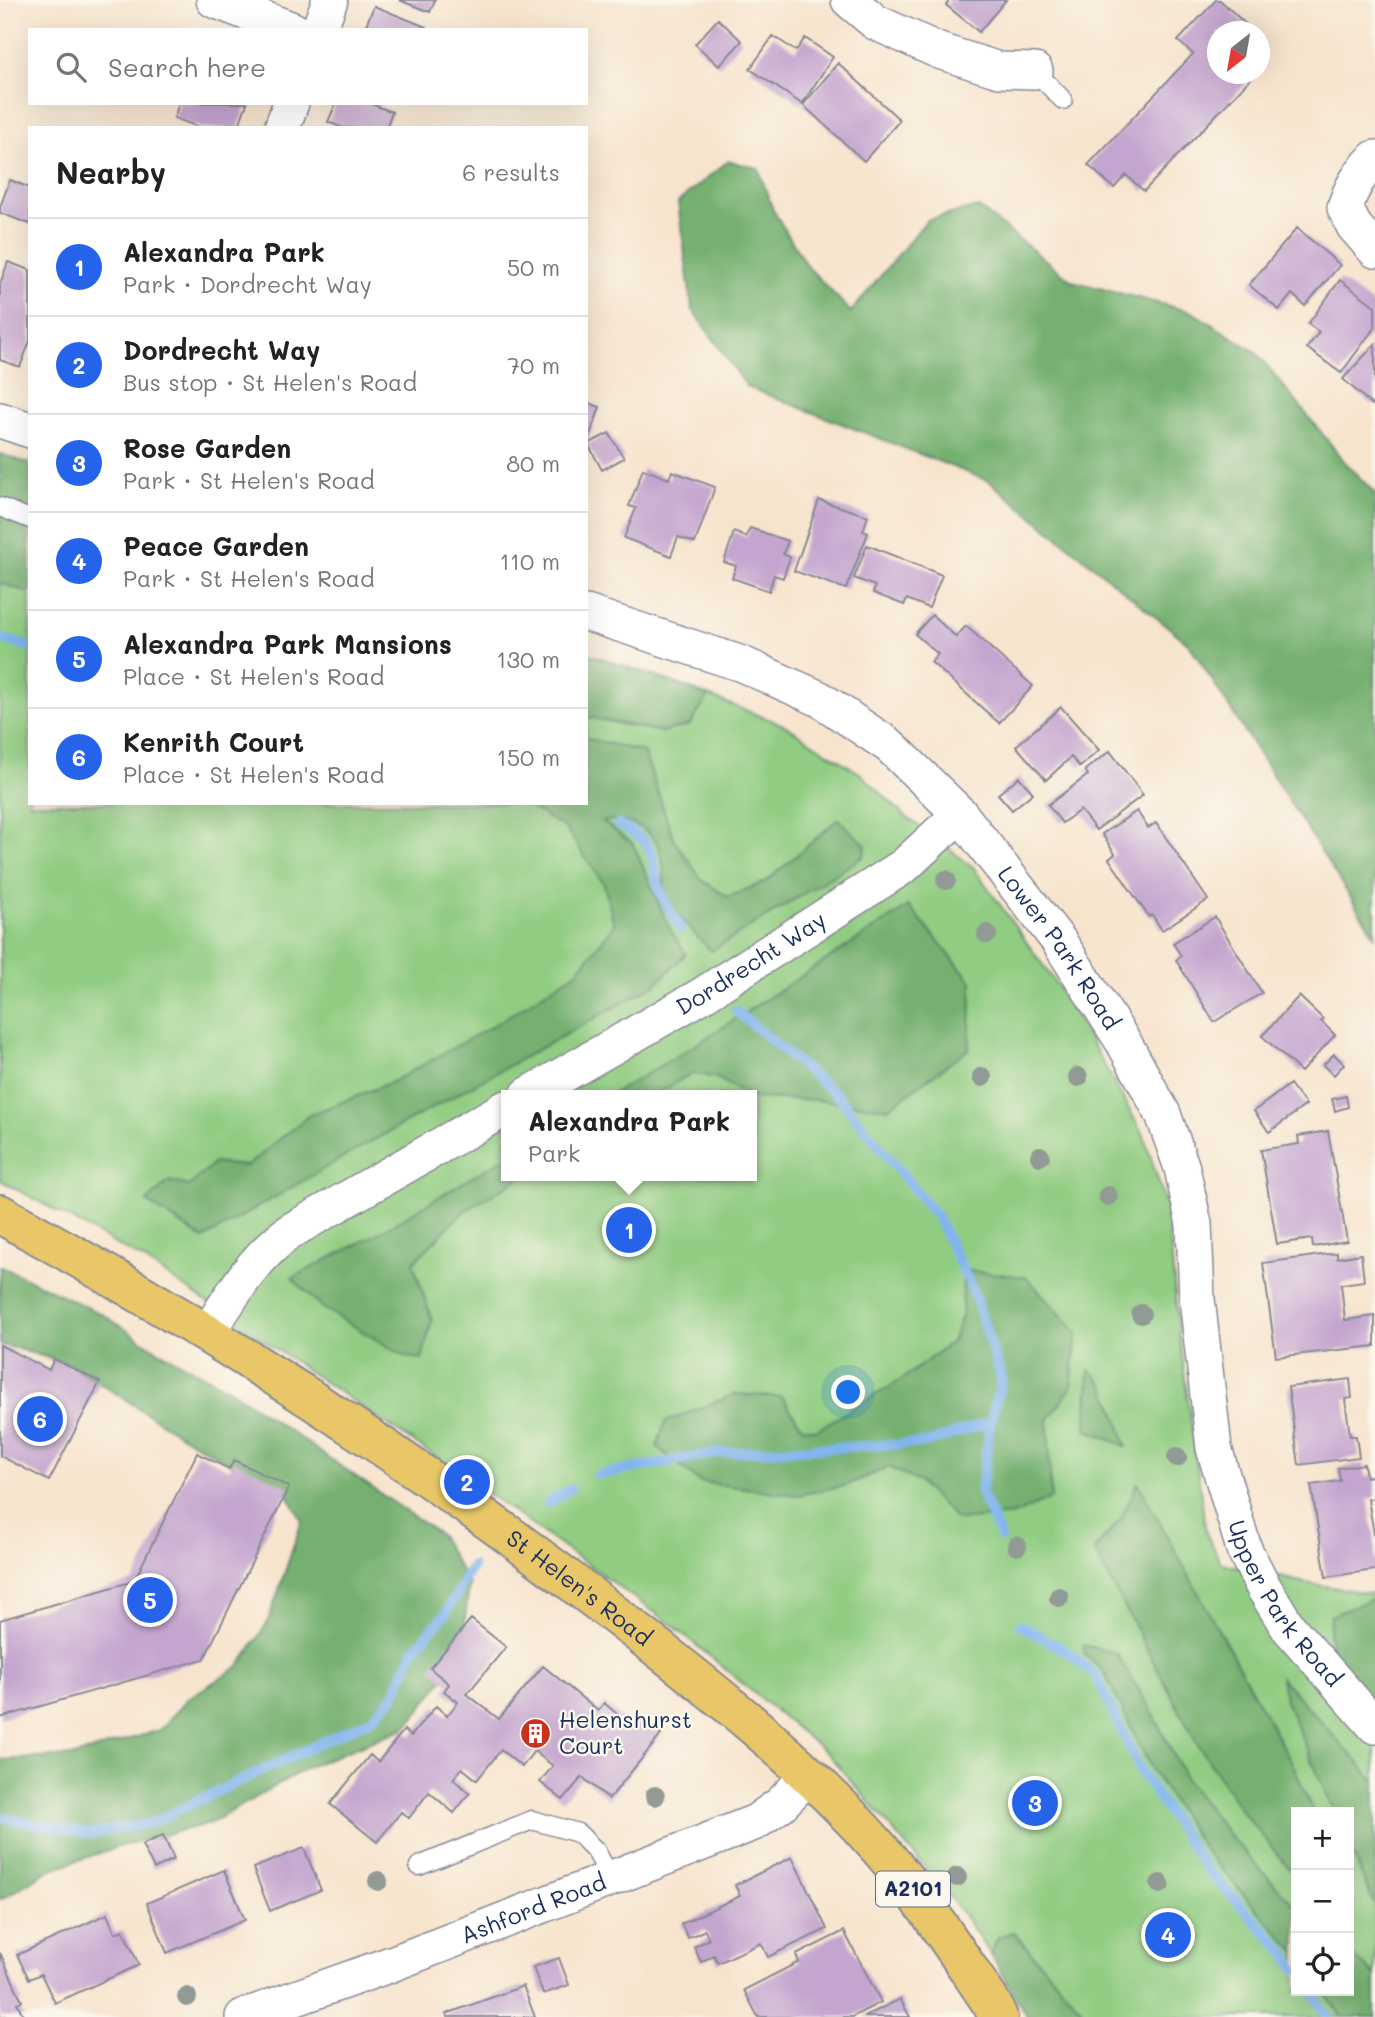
<!DOCTYPE html>
<meta charset="utf-8">
<style>
body{margin:0;font-family:Mali,sans-serif;background:#f6f6f6;color:#222}
.controls{position:absolute;right:21px;bottom:21px;display:grid;overflow:hidden;border-radius:0px;box-shadow:0 7px 28px #0002}
.controls button{width:63px;height:63px;display:grid;place-items:center;padding:0;border:0;border-bottom:2px solid #e0e0e0;background:#fff;color:#222;font:35px sans-serif}
.compass{position:absolute;left:1207px;top:21px;width:63px;height:63px;border-radius:50%;background:#fff;box-shadow:0 7px 28px #0002;rotate:211deg}
.you{position:absolute;left:849px;top:1393px;width:24px;height:24px;margin:-18px;border:5px solid #fff;border-radius:50%;background:#1a73e8;box-shadow:0 0 0 10px #1a73e833}
.badge{display:grid;place-items:center;width:46px;height:46px;border-radius:50%;background:#2563eb;color:#fff;font-size:23px;font-weight:700}
.pin{position:absolute;translate:-50% -50%;border:4px solid #fff;box-shadow:0 2px 7px #0006}
.popup{position:absolute;left:501px;top:1090px;width:256px;height:91px;box-sizing:border-box;display:grid;place-content:center;border-radius:0px;background:#fff;filter:drop-shadow(0 2px 5px #0005);font-size:23px;white-space:nowrap;color:#767676}
.popup b{font-size:26px;color:#222}
.popup::after{content:'';position:absolute;left:50%;top:100%;margin-left:-14px;border:14px solid transparent;border-top-color:#fff}
.list{margin:0;padding:0;list-style:none}
h2{display:flex;justify-content:space-between;align-items:center;height:91px;margin:0;padding:0 28px;font-size:30px}
h2 small{font-size:23px;font-weight:400;color:#767676}
.list li{display:grid;grid-template-columns:46px 1fr auto;gap:21px;align-items:center;box-sizing:border-box;height:98px;padding:0 28px;border-top:2px solid #e0e0e0}
.list b{display:block;font-size:26px;white-space:nowrap}
.list p{margin:0;font-size:23px;white-space:nowrap;color:#767676}
.list em{font-size:23px;font-style:normal;color:#767676}
.icon{flex:none;width:38px;height:38px;fill:none;stroke:currentColor;stroke-width:2;stroke-linecap:round;stroke-linejoin:round}
.map{position:relative;flex:none;width:1375px;height:2017px;overflow:hidden}
.search{position:absolute;background:#fff;box-shadow:0 7px 28px #0002;left:28px;top:28px;width:560px;height:77px;display:flex;align-items:center;gap:18px;box-sizing:border-box;padding:0 24px;border-radius:0px;color:#767676;font-size:26px}
.panel{position:absolute;background:#fff;box-shadow:0 7px 28px #0002;left:28px;top:126px;width:560px;height:679px;border-radius:0px}
.map>svg:first-child{display:block}
.green{fill:#90cc81;stroke:#567e70;stroke-width:2;fill-rule:evenodd}
.forest{fill:#74b06f;stroke:#487066;stroke-width:2}
.lines{fill:none;stroke-linecap:round;stroke-linejoin:round}
.stream{stroke:#80b4ee;stroke-width:10}
.building{fill:#c4a5cf}
.lane-casing{stroke:#898a96;stroke-width:21}
.street-casing{stroke:#898a96;stroke-width:38}
.primary-casing{stroke:#898a96;stroke-width:42}
.lane{stroke:#fff;stroke-width:18}
.street{stroke:#fff;stroke-width:35}
.primary{stroke:#e9c769;stroke-width:38}
.tree{fill:#919a95}
.labels{text-anchor:middle;stroke-width:5;stroke-linejoin:round;paint-order:stroke}
.shield{fill:#fbf7ec;stroke:#5e6b89;stroke-width:2}
.shield-label{font-size:21px;font-weight:bold;fill:#1b2f5e}
.street-label{font-size:23px;fill:#1b2f5e;stroke:#fbf7ec}
.poi-label{font-size:23px;fill:#1b2f5e;stroke:#fbf7ec;text-anchor:start}
</style>
<div class="map">
<svg width="1375" height="2017" viewBox="0 0 1375 2017">
<rect width="100%" height="100%" fill="#fbf7ec"/>
<filter id="ink" filterUnits="userSpaceOnUse"><feTurbulence type="fractalNoise" baseFrequency=".0143" numOctaves="2"/><feDisplacementMap in="SourceGraphic" scale="14" xChannelSelector="R" yChannelSelector="G"/><feConvolveMatrix kernelMatrix="1 2 1 2 8 2 1 2 1" color-interpolation-filters="sRGB"/></filter>
<filter id="wash" filterUnits="userSpaceOnUse"><feTurbulence type="fractalNoise" baseFrequency=".00686" numOctaves="4" result="noise"/><feDisplacementMap in="SourceGraphic" scale="28" xChannelSelector="R" yChannelSelector="G"/><feGaussianBlur stdDeviation="1.57" result="paint"/><feColorMatrix in="noise" values="0 0 0 0 0 0 0 0 0 0 0 0 0 0 0 0 0 1.4 0 .05"/><feComposite in="paint" operator="in"/></filter>
<g filter="url(#wash)">
<rect width="100%" height="100%" fill="#f7e4cd"/>
<path class="green" d="M 0,454 L 30,464 L 30,803 L 586,803 L 586,653 L 683,686 L 786,726 L 861,774 L 904,815 L 973,867 L 1067,999 L 1144,1136 L 1167,1209 L 1179,1334 L 1206,1533 L 1221,1563 L 1305,1583 L 1375,1594 L 1375,2017 L 1027,2017 L 991,1954 L 955,1903 L 829,1755 L 671,1624 L 449,1466 L 143,1259 L 0,1180 ZM 506,1095 L 752,1095 L 752,1176 L 506,1176 ZM 1296,1812 L 1349,1812 L 1349,1991 L 1296,1991 Z"/>
<path class="forest" d="M 728,161 L 758,168 L 773,210 L 806,265 L 851,312 L 927,220 L 978,207 L 1072,281 L 1192,312 L 1256,352 L 1345,462 L 1375,494 L 1375,936 L 1189,644 L 989,481 L 747,387 L 692,309 L 678,202 Z
M 0,454 L 30,464 L 30,593 L 0,583 Z
M 586,653 L 683,686 L 708,697 L 690,725 L 661,732 L 586,717 Z
M 586,738 L 644,752 L 674,840 L 702,880 L 728,897 L 767,881 L 838,819 L 866,845 L 863,857 L 711,951 C 699,938 671,911 666,895 C 662,885 665,872 663,862 C 659,830 631,818 602,821 L 633,844 L 670,929 L 686,954 L 655,985 L 363,1146 L 203,1239 L 147,1202 L 169,1181 L 189,1186 L 214,1163 L 247,1166 L 309,1115 L 392,1082 L 499,1022 L 577,972 L 614,925 L 604,884 L 565,828 L 522,803 L 586,803 Z
M 909,906 L 972,982 L 969,1049 L 888,1108 L 816,1100 L 754,1098 L 717,1078 L 692,1073 L 655,1095 L 611,1095 L 694,1046 Z
M 506,1157 L 506,1176 L 523,1176 L 463,1212 L 413,1263 L 432,1320 L 422,1359 L 406,1357 L 323,1308 L 292,1278 L 373,1236 Z
M 0,1266 L 104,1315 L 155,1349 L 230,1390 L 439,1534 L 469,1584 L 461,1655 L 407,1727 L 310,1766 L 211,1823 L 124,1845 L 51,1869 L 0,1900 L 0,1760 L 74,1756 L 160,1730 L 187,1699 L 239,1666 L 268,1622 L 302,1521 L 288,1495 L 188,1440 L 70,1364 L 0,1344 Z
M 963,1270 L 1026,1277 L 1077,1332 L 1071,1388 L 1048,1420 L 1051,1498 L 1014,1515 L 957,1520 L 919,1482 L 889,1467 L 847,1485 L 798,1495 L 700,1482 L 657,1447 L 665,1422 L 735,1394 L 782,1397 L 802,1427 L 816,1430 L 901,1380 L 952,1342 L 962,1316 Z
M 1089,1370 C 1109,1382 1119,1425 1127,1447 L 1086,1429 Z
M 1138,1483 L 1295,1769 L 1313,1812 L 1296,1812 L 1296,1877 L 1241,1810 L 1198,1745 L 1094,1550 L 1121,1519 Z
M 1375,1598 L 1375,1703 L 1335,1665 L 1329,1635 L 1330,1616 Z
M 1083,1645 L 1116,1653 L 1151,1710 L 1186,1780 L 1233,1840 L 1296,1907 L 1296,1953 L 1204,1850 L 1152,1770 L 1104,1672 L 1085,1655 Z
M 1281,1678 L 1375,1781 L 1375,1906 L 1349,1846 L 1349,1812 L 1334,1812 L 1285,1699 Z
M 1013,1932 L 1088,2017 L 1027,2017 L 991,1954 L 998,1937 Z
M 1349,1953 L 1375,1975 L 1375,2017 L 1342,2017 L 1324,1991 L 1349,1991 Z"/>
<g class="lines">
<path class="stream" d="M 0,638 L 30,647
M 618,824 C 665,848 646,856 662,895 C 667,907 675,918 681,929
M 736,1011 L 838,1096 L 937,1217 L 973,1291 L 1002,1379 L 990,1422 L 981,1493 L 1001,1538
M 598,1475 L 716,1453 L 926,1443 L 990,1422
M 548,1503 L 570,1489
M 1020,1625 L 1067,1651 L 1096,1676 L 1142,1774 L 1207,1870 L 1283,1950 L 1296,1969
M 0,1817 L 91,1834 L 151,1823 L 373,1718 L 393,1697 L 414,1650 L 446,1613 L 472,1566
M 1311,1991 L 1328,2017"/>
</g>
<g id="blocks">
<path class="building" d="M 399,0 L 435,0 L 430,12 Z
M 950,0 L 1006,0 L 979,32 L 946,5 Z
M 1216,0 L 1220,0 L 1254,32 L 1218,32 L 1218,74 L 1255,74 L 1144,191 L 1126,175 L 1114,188 L 1088,165 L 1193,54 L 1178,41 Z
M 374,6 L 426,27 L 424,30 L 364,30 Z
M 718,19 L 742,41 L 719,66 L 695,44 Z
M 773,36 L 796,51 L 805,38 L 833,57 L 802,104 L 750,69 Z
M 838,63 L 900,120 L 864,161 L 803,105 Z
M 179,103 L 247,103 L 238,128 L 201,128 L 174,118 Z
M 336,103 L 369,103 L 392,112 L 386,128 L 343,128 L 328,122 Z
M 10,180 L 30,188 L 30,224 L 0,213 L 0,207 Z
M 1297,228 L 1340,265 L 1305,306 L 1292,294 L 1279,310 L 1249,285 Z
M 8,262 L 30,270 L 30,341 L 20,367 L 0,360 L 0,284 Z
M 1340,280 L 1375,306 L 1375,327 L 1341,373 L 1307,348 L 1319,332 L 1308,324 Z
M 1375,344 L 1375,402 L 1372,405 L 1343,379 Z
M 586,402 L 600,407 L 587,443 L 586,443 Z
M 609,433 L 624,458 L 602,470 L 588,444 Z
M 643,469 L 669,479 L 672,471 L 715,487 L 695,543 L 678,537 L 671,556 L 624,538 L 636,508 L 629,506 Z
M 819,500 L 868,516 L 863,531 L 868,533 L 846,589 L 794,571 Z
M 750,528 L 788,541 L 783,554 L 790,557 L 783,578 L 774,575 L 769,591 L 732,578 L 736,566 L 724,562 L 734,532 L 746,537 Z
M 867,545 L 942,575 L 929,608 L 907,599 L 904,605 L 873,593 L 875,586 L 854,578 Z
M 932,615 L 956,637 L 966,626 L 1033,686 L 999,723 L 931,662 L 938,654 L 915,634 Z
M 1061,707 L 1099,750 L 1080,767 L 1071,757 L 1046,780 L 1016,746 Z
M 1110,751 L 1143,795 L 1096,830 L 1080,810 L 1062,823 L 1048,805 L 1088,775 L 1085,770 Z
M 1019,777 L 1033,793 L 1012,810 L 998,794 Z
M 1137,811 L 1148,828 L 1156,823 L 1208,900 L 1162,930 L 1152,915 L 1149,917 L 1109,859 L 1115,854 L 1102,834 Z
M 1215,917 L 1262,993 L 1214,1022 L 1176,960 L 1181,956 L 1173,943 Z
M 1299,996 L 1323,1019 L 1321,1021 L 1335,1035 L 1301,1072 L 1262,1036 Z
M 1334,1054 L 1344,1064 L 1334,1075 L 1323,1065 Z
M 1290,1084 L 1306,1105 L 1269,1132 L 1254,1111 Z
M 1346,1096 L 1348,1107 L 1335,1111 L 1332,1099 Z
M 1328,1131 L 1347,1241 L 1313,1247 L 1312,1239 L 1277,1244 L 1261,1150 L 1299,1144 L 1298,1136 Z
M 1337,1253 L 1337,1258 L 1361,1254 L 1364,1281 L 1341,1284 L 1345,1320 L 1375,1316 L 1375,1346 L 1276,1357 L 1263,1263 Z
M 0,1345 L 49,1370 L 54,1359 L 100,1382 L 49,1481 L 0,1456 Z
M 1350,1379 L 1352,1398 L 1345,1399 L 1350,1436 L 1356,1436 L 1359,1457 L 1299,1465 L 1288,1387 Z
M 197,1453 L 229,1469 L 234,1460 L 289,1487 L 204,1659 L 0,1718 L 0,1620 L 134,1581 Z
M 1364,1464 L 1366,1477 L 1375,1475 L 1375,1498 L 1368,1499 L 1375,1540 L 1375,1570 L 1326,1577 L 1311,1485 L 1340,1481 L 1338,1468 Z
M 471,1619 L 506,1647 L 467,1694 L 499,1719 L 543,1666 L 598,1711 L 604,1703 L 633,1727 L 640,1718 L 661,1735 L 609,1799 L 582,1777 L 563,1800 L 540,1782 L 553,1766 L 534,1751 L 522,1767 L 501,1750 L 477,1780 L 462,1768 L 453,1779 L 470,1793 L 454,1813 L 429,1792 L 409,1818 L 401,1812 L 377,1842 L 330,1804 L 370,1755 L 378,1762 L 404,1730 L 411,1736 L 436,1706 L 447,1716 L 458,1702 L 444,1691 L 449,1684 L 430,1668 Z
M 163,1835 L 174,1859 L 154,1869 L 142,1845 Z
M 304,1848 L 321,1890 L 270,1911 L 253,1868 Z
M 792,1857 L 827,1929 L 768,1957 L 761,1943 L 718,1963 L 714,1955 L 701,1962 L 694,1947 L 709,1939 L 705,1930 L 688,1938 L 681,1924 L 740,1896 L 735,1885 Z
M 224,1870 L 245,1920 L 167,1953 L 147,1903 Z
M 107,1914 L 115,1933 L 123,1930 L 139,1965 L 55,2003 L 41,1974 L 29,1979 L 17,1955 Z
M 844,1931 L 881,2002 L 852,2017 L 758,2017 L 744,1990 L 799,1962 L 796,1955 Z
M 0,1953 L 22,2001 L 17,2003 L 24,2017 L 0,2016 Z
M 559,1958 L 569,1985 L 543,1994 L 533,1967 Z
M 523,1986 L 535,2017 L 448,2017 L 446,2014 Z
M 900,1999 L 910,2017 L 864,2017 Z"/>
</g>
</g>
<g filter="url(#ink)">
<use href="#blocks" fill-opacity="0" stroke="#898a96" stroke-width="2"/>
<g class="lines">
<defs>
<path id="lane" d="M 1035,71 L 1063,100
M 0,507 L 30,519
M 419,1866 L 532,1820 L 578,1833 L 596,1851 L 611,1879"/>
<g id="street">
<path d="M 214,0 L 293,30"/>
<path d="M 849,0 L 875,22 L 939,51 L 999,70 L 1035,71"/>
<path d="M 319,30 L 330,0"/>
<path d="M 282,128 L 291,103"/>
<path d="M 1375,158 C 1360,174 1351,187 1345,208 L 1354,226 L 1375,250"/>
<path d="M 0,420 L 30,430"/>
<path id="s1" d="M 586,613 L 742,664 L 820,699 L 890,746 L 960,814 L 1058,940 L 1124,1043 L 1163,1114 L 1182,1168 L 1194,1224 L 1197,1299 L 1214,1448 L 1244,1549 L 1264,1588 L 1288,1627 L 1375,1726"/>
<path id="s2" d="M 528,1095 L 701,996 L 904,866 L 960,814"/>
<path d="M 207,1334 C 233,1294 250,1262 289,1232 L 506,1108"/>
<path id="s3" d="M 243,2017 L 394,1963 L 756,1822 L 781,1804 L 808,1776"/>
</g>
<g id="primary">
<path id="s4" d="M 0,1214 C 216,1332 425,1467 619,1618 C 710,1688 803,1761 879,1848 C 921,1896 956,1951 992,2004 L 998,2017"/>
</g>
</defs>
<use href="#lane" class="lane-casing"/>
<use href="#street" class="street-casing"/>
<use href="#primary" class="primary-casing"/>
<use href="#lane" class="lane"/>
<use href="#street" class="street"/>
<use href="#primary" class="primary"/>
</g>
<g class="tree">
<circle cx="946" cy="880" r="10"/>
<circle cx="987" cy="934" r="10"/>
<circle cx="982" cy="1077" r="10"/>
<circle cx="1078" cy="1077" r="10"/>
<circle cx="1040" cy="1156" r="10"/>
<circle cx="1108" cy="1196" r="10"/>
<circle cx="1141" cy="1314" r="10"/>
<circle cx="1177" cy="1457" r="10"/>
<circle cx="1017" cy="1546" r="10"/>
<circle cx="1059" cy="1597" r="10"/>
<circle cx="655" cy="1796" r="10"/>
<circle cx="957" cy="1877" r="10"/>
<circle cx="378" cy="1881" r="10"/>
<circle cx="1160" cy="1884" r="10"/>
<circle cx="187" cy="1997" r="10"/>
</g>
</g>
<defs>
<symbol id="building-disc" viewBox="-11 -11 22 22"><circle r="9.5" fill="#c8321e" stroke="#fbf7ec"/><path d="M-4-6H4V6H1V3H-1V6H-4ZM-2.5-4.3h1.7v1.8h-1.7ZM.8-4.3h1.7v1.8H.8ZM-2.5-1h1.7V.8h-1.7ZM.8-1h1.7V.8H.8Z" fill="#fff"/></symbol>
</defs>
<g fill-rule="evenodd">
<use href="#building-disc" x="518" y="1716" width="35" height="35"/>
</g>
<g class="labels">
<rect class="shield" x="876" y="1871.5" width="74" height="35" rx="5"/>
<g class="shield-label">
<text x="913" y="1896">A2101</text>
</g>
<g class="street-label">
<text dy="8" stroke="none"><textPath href="#s1" startOffset="598">Lower Park Road</textPath></text>
<text dy="8" stroke="none"><textPath href="#s2" startOffset="259">Dordrecht Way</textPath></text>
<text dy="8" stroke="none"><textPath href="#s4" startOffset="690">St Helen's Road</textPath></text>
<text dy="8" stroke="none"><textPath href="#s1" startOffset="1307">Upper Park Road</textPath></text>
<text dy="8" stroke="none"><textPath href="#s3" startOffset="310">Ashford Road</textPath></text>
</g>
<g class="poi-label">
<text x="559" y="1728">Helenshurst<tspan x="559" dy="26">Court</tspan></text>
</g>
</g>
</svg>
<div class="controls">
<button>+</button>
<button>−</button>
<button><svg class="icon" aria-label="locate" viewBox="0 0 24 24"><circle cx="12" cy="12" r="6"/><path d="M12 2v4M12 18v4M2 12h4M18 12h4"/></svg></button>
</div>
<svg class="compass" viewBox="-18 -18 36 36"><path d="M0-13l5 13h-10z" fill="#e53935"/><path d="M0 13l5-13h-10z" fill="#767676"/></svg>
<div class="you"></div>
<div class="pin badge" style="left:629px;top:1230px">1</div>
<div class="popup"><b>Alexandra Park</b>Park</div>
<div class="pin badge" style="left:467px;top:1482px">2</div>
<div class="pin badge" style="left:1035px;top:1803px">3</div>
<div class="pin badge" style="left:1168px;top:1935px">4</div>
<div class="pin badge" style="left:150px;top:1600px">5</div>
<div class="pin badge" style="left:40px;top:1419px">6</div>
<div class="search"><svg class="icon" aria-label="search" viewBox="0 0 24 24"><circle cx="10" cy="10" r="6"/><path d="M15 15l6 6"/></svg>Search here</div>
<section class="panel">
<h2>Nearby<small>6 results</small></h2>
<ul class="list">
<li><span class="badge">1</span><div><b>Alexandra Park</b><p>Park · Dordrecht Way</p></div><em>50 m</em></li>
<li><span class="badge">2</span><div><b>Dordrecht Way</b><p>Bus stop · St Helen's Road</p></div><em>70 m</em></li>
<li><span class="badge">3</span><div><b>Rose Garden</b><p>Park · St Helen's Road</p></div><em>80 m</em></li>
<li><span class="badge">4</span><div><b>Peace Garden</b><p>Park · St Helen's Road</p></div><em>110 m</em></li>
<li><span class="badge">5</span><div><b>Alexandra Park Mansions</b><p>Place · St Helen's Road</p></div><em>130 m</em></li>
<li><span class="badge">6</span><div><b>Kenrith Court</b><p>Place · St Helen's Road</p></div><em>150 m</em></li>
</ul>
</section>
</div>
